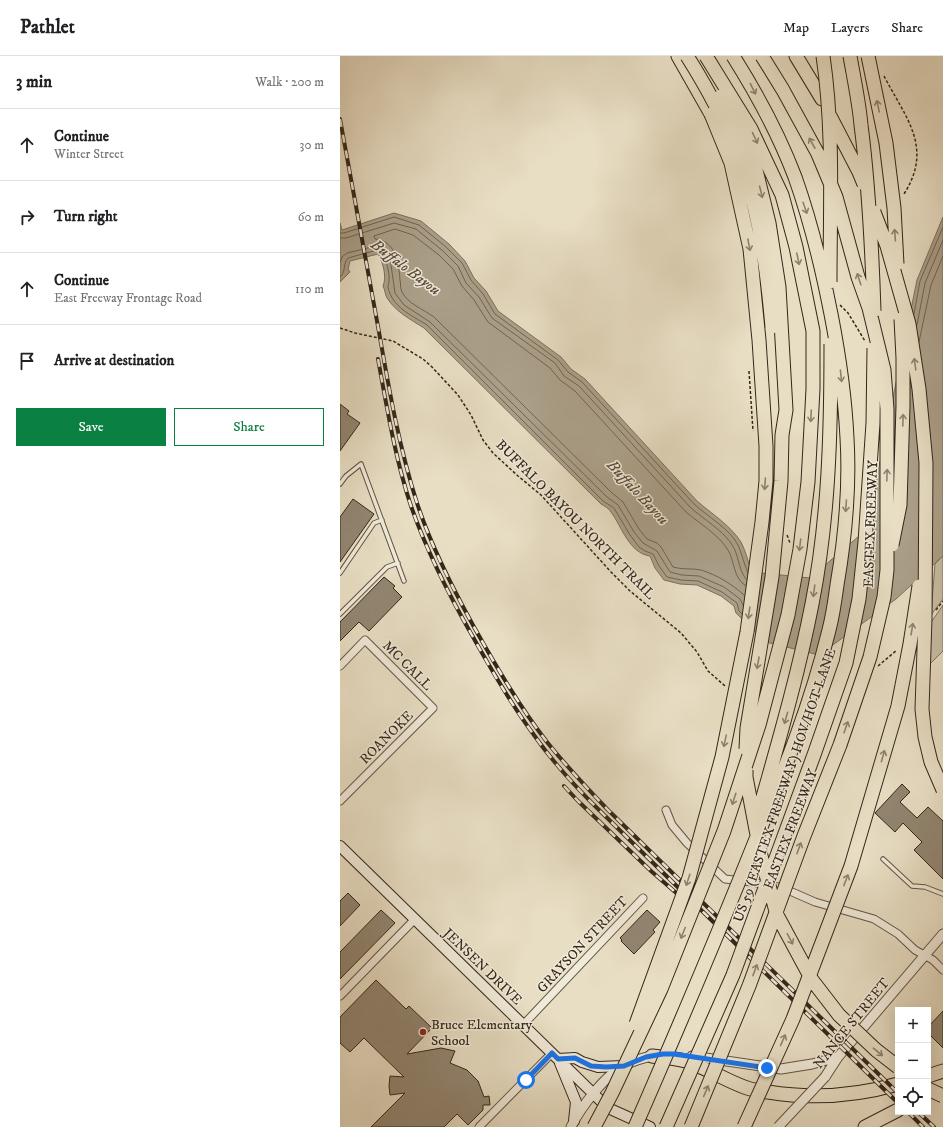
<!DOCTYPE html>
<meta charset="utf-8">
<style>
body{margin:0;font-family:"IM FELL DW Pica",serif;background:#f2f2f2;color:#202124}
.controls{position:absolute;right:12px;bottom:12px;display:grid;overflow:hidden;border-radius:0px;box-shadow:0 4px 16px #0002}
.controls button{width:36px;height:36px;display:grid;place-items:center;padding:0;border:0;border-bottom:1px solid #e0e0e0;background:#fff;color:#202124;font:20px sans-serif}
.stop{position:absolute;width:12px;height:12px;margin:-9px;border:3px solid #1a73e8;border-radius:50%;background:#fff}
.stop.end{background:#1a73e8;border-color:#fff;box-shadow:0 1px 4px #0008}
.list{margin:0;padding:0;list-style:none}
h2{display:flex;justify-content:space-between;align-items:center;height:52px;margin:0;padding:0 16px;font-size:17px}
h2 small{font-size:13px;font-weight:400;color:#757577}
.list li{display:grid;grid-template-columns:26px 1fr auto;gap:12px;align-items:center;box-sizing:border-box;height:72px;padding:0 16px;border-top:1px solid #e0e0e0}
.list b{display:block;font-size:15px;white-space:nowrap}
.list p{margin:0;font-size:13px;white-space:nowrap;color:#757577}
.list em{font-size:13px;font-style:normal;color:#757577}
.actions{display:flex;gap:8px;padding:12px 16px}
.actions a{flex:1;padding:9px 0;border:1px solid #0b8043;border-radius:0px;text-align:center;font-size:14px;color:#0b8043}
.actions .main{background:#0b8043;color:#fff}
.icon{flex:none;width:22px;height:22px;fill:none;stroke:currentColor;stroke-width:2;stroke-linecap:round;stroke-linejoin:round}
.map{position:relative;flex:none;width:603px;height:1071px;overflow:hidden}
header{display:flex;align-items:center;gap:24px;box-sizing:border-box;height:56px;padding:0 20px;background:#fff;border-bottom:1px solid #e0e0e0}
header strong{font-size:19px}
nav{display:flex;gap:22px;margin-inline-start:auto;font-size:14px}
main{display:flex}
aside{flex:1;background:#fff}
.map>svg:first-child{display:block}
.green{fill:#c9bfa7;stroke:#7e7360}
.water{fill:#aba08a;stroke:#7b705d}
.lines{fill:none;stroke-linecap:round;stroke-linejoin:round}
.shore{stroke:#706452;stroke-width:1}
.building{fill:#928672;stroke:#34271a}
.service-casing{stroke:#615544;stroke-width:5.5}
.minor-casing{stroke:#615544;stroke-width:9}
.tertiary-casing{stroke:#615544;stroke-width:11}
.secondary-casing{stroke:#34271a;stroke-width:12}
.motorway-casing{stroke:#34271a;stroke-width:15}
.path{stroke:#34271a;stroke-width:1.5;stroke-dasharray:3 2;stroke-linecap:butt}
.service{stroke:#f0ead9;stroke-width:3.5}
.minor{stroke:#f0ead9;stroke-width:7}
.tertiary{stroke:#f0ead9;stroke-width:9}
.secondary{stroke:#f0ead9;stroke-width:10}
.motorway{stroke:#e8dec4;stroke-width:13}
.rail-casing{stroke:#34271a;stroke-width:4}
.rail{stroke:#f0ead9;stroke-width:2.5;stroke-dasharray:8;stroke-linecap:butt}
.tertiary-bridge-casing{stroke:#615544;stroke-width:11;stroke-linecap:butt}
.motorway-bridge-casing{stroke:#34271a;stroke-width:15;stroke-linecap:butt}
.path-bridge{stroke:#34271a;stroke-width:1.5;stroke-dasharray:3 2;stroke-linecap:butt}
.tertiary-bridge{stroke:#f0ead9;stroke-width:9}
.motorway-bridge{stroke:#e8dec4;stroke-width:13}
.oneway{stroke:#8e826f}
.route{stroke:#1a73e8;stroke-width:5}
.poi-dot{fill:#8f2418;stroke:#f0ead9;stroke-width:1.5}
.labels{text-anchor:middle;stroke-width:3;stroke-linejoin:round;paint-order:stroke}
.street-label{font-size:14px;fill:#34271a;stroke:#f0ead9}
.poi-label{font-size:14px;fill:#34271a;stroke:#f0ead9;text-anchor:start}
.water-label{font-size:15px;font-style:italic;fill:#584b3c;stroke:#f0ead9}
</style>
<header>
<strong>Pathlet</strong>
<nav><a>Map</a><a>Layers</a><a>Share</a></nav>
</header>
<main>
<aside>
<h2>3 min<small>Walk · 200 m</small></h2>
<ul class="list">
<li><svg class="icon" aria-label="ahead" viewBox="0 0 24 24"><path d="M12 20V5M6 11l6-6 6 6"/></svg><div><b>Continue</b><p>Winter Street</p></div><em>30 m</em></li>
<li><svg class="icon" aria-label="right" viewBox="0 0 24 24"><path d="M7 20v-9h11M14 6l5 5-5 5"/></svg><div><b>Turn right</b></div><em>60 m</em></li>
<li><svg class="icon" aria-label="ahead" viewBox="0 0 24 24"><path d="M12 20V5M6 11l6-6 6 6"/></svg><div><b>Continue</b><p>East Freeway Frontage Road</p></div><em>110 m</em></li>
<li><svg class="icon" aria-label="arrive" viewBox="0 0 24 24"><path d="M6 21V4h12l-3 4 3 4H6"/></svg><div><b>Arrive at destination</b></div></li>
</ul>
<div class="actions"><a class="main">Save</a><a>Share</a></div>
</aside>
<div class="map">
<svg width="603" height="1071" viewBox="0 0 603 1071">
<rect width="100%" height="100%" fill="#e8dec4"/>
<filter id="stains"><feTurbulence type="fractalNoise" baseFrequency=".005" numOctaves="4"/><feColorMatrix values="0 0 0 0 .2 0 0 0 0 .09 0 0 0 0 .02 0 0 0 .5 -.17"/></filter>
<radialGradient id="worn" r=".72"><stop offset=".6" stop-color="#630" stop-opacity="0"/><stop offset="1" stop-color="#630" stop-opacity=".3"/></radialGradient>
<path class="green" d="M 603,500 L 603,543 L 591,559 L 595,508 Z
M 603,549 L 603,595 L 588,610 L 590,568 Z"/>
<path class="water" d="M 54,157 L 81,165 L 109,188 L 125,205 L 134,222 L 146,235 L 158,255 L 221,301 L 231,313 L 245,323 L 357,445 C 372,458 390,469 401,486 C 406,495 408,507 412,516 L 470,522 L 526,474 L 577,224 L 603,161 L 603,500 L 556,543 L 479,599 L 426,586 L 396,557 L 394,550 L 381,540 L 357,529 L 340,528 L 324,524 L 315,512 L 310,500 C 289,497 282,471 271,456 C 269,452 264,450 261,448 L 84,272 C 70,263 56,256 47,242 C 45,238 45,234 43,230 C 47,221 43,206 38,198 L 10,205 L 8,213 L 10,216 L 0,226 L 0,167 L 2,174 Z"/>
<g class="lines">
<path class="shore" d="M 0,177 L 4,177 L 54,161 L 79,169 L 106,191 L 122,207 L 131,224 L 143,238 L 155,258 L 218,304 L 228,316 L 242,326 L 354,448 C 368,461 389,472 398,489 C 402,498 404,508 408,517
M 0,182 L 6,182 L 54,167 L 76,173 L 103,195 L 118,210 L 126,227 L 139,241 L 152,262 L 215,307 L 224,320 L 239,330 L 350,451 C 364,464 385,475 394,492 C 399,502 399,516 407,524
M 0,207 L 2,201 L 7,197 L 36,190 L 43,191 L 50,202 L 55,237 L 64,249 L 90,266 L 267,441 L 278,449 L 294,476 L 303,487 L 317,495 L 330,516 L 342,519 L 359,520 L 384,531 L 400,543 L 403,549
M 0,221 C 7,215 2,209 8,202 L 37,194 L 41,196 C 46,202 50,217 49,225 C 49,228 48,228 48,231 C 52,251 71,259 87,269 L 263,445 L 274,452 L 290,479 L 299,491 L 305,495 L 313,498 L 319,510 L 327,521 L 341,524 L 358,525 L 382,536 L 397,547 L 399,555 L 402,558
M 574,258 L 580,225 L 603,171
M 577,269 L 585,227 L 603,184
M 579,286 L 591,229 L 603,200
M 404,539 C 392,528 377,519 361,514 C 352,512 342,514 333,511 L 321,491 L 317,487 L 307,483 L 299,473 L 283,446 L 271,436 L 94,261 C 83,253 68,248 62,236 C 60,232 61,228 60,224 C 59,207 55,184 35,183 L 34,180 L 55,173 L 73,179 L 99,199 L 113,213 L 122,230 L 134,244 L 148,266 L 210,312 L 220,324 L 235,335 L 346,456 C 360,468 378,478 388,494 C 395,506 393,522 406,530"/>
</g>
<path class="building" d="M 0,348 L 9,355 L 7,358 L 20,367 L 0,395 Z
M 13,443 L 34,458 L 0,506 L 0,461 Z
M 44,521 L 55,530 L 53,532 L 62,541 L 29,575 L 19,566 L 0,585 L 0,566 Z
M 562,728 L 570,736 L 560,746 L 577,762 L 588,751 L 603,765 L 603,823 L 574,794 L 582,786 L 563,767 L 555,776 L 535,757 Z
M 8,837 L 20,849 L 0,870 L 0,845 Z
M 41,854 L 55,867 L 0,923 L 0,896 Z
M 307,854 L 320,866 L 313,874 L 315,876 L 294,898 L 281,885 L 282,884 L 280,882 Z
M 36,924 L 66,953 L 69,950 L 92,972 L 67,998 L 101,992 L 115,995 L 110,1007 L 127,1014 L 138,1025 L 144,1041 L 149,1040 L 150,1049 L 143,1049 L 143,1054 L 128,1069 L 117,1058 L 104,1071 L 31,1071 L 65,1037 L 50,1039 L 49,1030 L 50,1020 L 64,1021 L 24,982 L 10,996 L 0,987 L 0,961 Z
M 603,955 L 603,992 L 588,977 L 588,971 Z"/>
<g class="lines">
<defs>
<path id="service" d="M 0,428 L 6,420 L 21,408 L 64,525
M 0,517 L 34,467 L 42,464
M 0,558 L 47,511 L 58,507
M 543,803 L 572,830 L 585,831 L 603,838"/>
<path id="minor" d="M 0,610 L 25,584 L 93,652 L 0,745
M 326,754 L 332,769 L 347,787 L 385,823 L 412,826 L 443,832 L 475,846 L 534,863 L 558,878 L 575,894 L 593,904 L 603,914
M 0,940 L 75,863
M 183,969 L 303,842
M 139,1071 L 212,997"/>
<path id="tertiary" d="M 352,1000 L 441,1013 L 472,1008 L 498,1001
M 485,1021 L 498,1001 L 603,878
M 231,1071 C 240,1052 266,1018 285,1009 C 295,1004 306,1001 317,999"/>
<path id="secondary" d="M 0,790 L 268,1052 L 310,1071
M 218,1003 L 235,1002 L 242,1006 L 258,1011 L 284,1010
M 220,1007 L 236,1046 L 234,1065"/>
<path id="motorway" d="M 338,0 L 371,58
M 456,0 L 482,43
M 312,1000 C 325,1002 339,1002 351,1007 C 370,1014 387,1025 407,1032 C 413,1034 421,1035 428,1036 C 471,1043 516,1040 558,1028
M 588,1020 L 603,1015
M 525,1071 L 558,1054"/>
</defs>
<use href="#service" class="service-casing"/>
<use href="#minor" class="minor-casing"/>
<use href="#tertiary" class="tertiary-casing"/>
<use href="#secondary" class="secondary-casing"/>
<use href="#motorway" class="motorway-casing"/>
<path class="path" d="M 544,20 C 565,61 594,91 564,138
M 500,249 L 508,257 L 525,285
M 0,272 L 15,277 L 53,285 L 83,303 L 92,311 L 118,339 L 131,359 L 143,384 L 153,397 L 178,420 L 201,439 L 271,516 L 290,535 L 341,577 L 357,596 L 368,615 L 385,630
M 409,315 L 413,375
M 596,554 L 603,545
M 538,610 L 557,594"/>
<use href="#service" class="service"/>
<use href="#minor" class="minor"/>
<use href="#tertiary" class="tertiary"/>
<use href="#secondary" class="secondary"/>
<use href="#motorway" class="motorway"/>
<defs>
<path id="rail" d="M 0,63 C 13,134 26,205 39,276 C 49,333 59,391 77,447 C 91,490 112,531 134,571 C 156,610 179,650 207,686 C 226,710 247,732 268,754 L 558,1037
M 38,303 C 47,352 55,402 71,450 C 87,496 109,539 133,581 C 152,615 171,648 194,679 C 212,705 233,728 255,750 L 558,1047
M 224,730 L 238,745 L 311,815 L 342,842
M 568,1056 L 583,1071
M 578,1056 L 594,1071"/>
</defs>
<use href="#rail" class="rail-casing"/>
<use href="#rail" class="rail"/>
<defs>
<path id="tertiary-bridge" d="M 438,1071 L 485,1021"/>
<path id="motorway-bridge" d="M 347,0 C 366,30 384,63 397,97 C 419,150 427,214 432,271
M 483,0 C 494,74 490,151 490,226
M 510,0 C 514,23 519,46 521,69 C 529,131 532,193 534,255
M 528,0 L 546,87 L 554,152 L 557,208
M 381,40 L 414,106 L 429,167 L 439,231 L 446,354 L 442,379 L 441,425 L 432,521 L 407,672 L 406,693
M 490,60 L 519,116 L 524,128
M 534,156 L 547,190 L 569,268 L 579,333 L 586,407 L 585,563 L 582,653 L 585,681 L 591,706 L 603,734
M 552,489 L 560,449 L 563,350 L 563,302 L 561,263
M 406,714 L 406,721 L 421,800 L 437,859 L 472,924 L 499,959 L 536,994 L 558,1011
M 417,762 C 437,691 458,620 472,548 C 489,462 491,375 491,288
M 296,968 L 349,822 L 382,701 L 407,576 L 422,466 L 426,425 L 426,390 L 419,284 L 410,193 L 391,107 L 371,58
M 588,1033 L 603,1040
M 254,1071 L 272,1037 L 321,933 L 384,775 L 419,669 L 448,559 L 460,493 L 468,426 L 473,333 L 473,275 L 456,191 L 442,139 L 411,73 L 366,0
M 295,1071 C 336,977 376,883 414,788 C 443,718 471,648 489,574 C 493,559 495,544 497,529 C 505,482 510,431 507,382 C 505,340 499,299 491,258 C 482,212 471,166 455,121 C 439,79 417,38 393,0
M 326,1071 L 393,919 L 475,696 L 506,607 L 519,543 L 525,486 L 533,367 L 534,292
M 351,1071 L 409,930 L 464,780 L 500,689 L 530,601 L 544,541 L 547,514 L 547,353 L 544,314 L 529,252 L 518,221 L 496,141 L 478,98 L 443,34 L 422,0
M 404,1071 L 453,963 L 511,810 L 558,650 L 570,588 L 579,530"/>
</defs>
<use href="#tertiary-bridge" class="tertiary-bridge-casing"/>
<use href="#motorway-bridge" class="motorway-bridge-casing"/>
<path class="path-bridge" d="M 447,479 L 450,487"/>
<use href="#tertiary-bridge" class="tertiary-bridge"/>
<use href="#motorway-bridge" class="motorway-bridge"/>
</g>
<defs><path id="oneway-shaft" d="M-6 0H5M1.5-3L5.5 0L1.5 3" fill="none" stroke-width="1.6" stroke-linecap="round" stroke-linejoin="round"/></defs>
<g class="oneway">
<use href="#oneway-shaft" transform="translate(413 33) rotate(63)"/>
<use href="#oneway-shaft" transform="translate(538 50) rotate(-102)"/>
<use href="#oneway-shaft" transform="translate(415 82) rotate(65)"/>
<use href="#oneway-shaft" transform="translate(472 87) rotate(-119)"/>
<use href="#oneway-shaft" transform="translate(421 136) rotate(76)"/>
<use href="#oneway-shaft" transform="translate(465 152) rotate(71)"/>
<use href="#oneway-shaft" transform="translate(555 179) rotate(-94)"/>
<use href="#oneway-shaft" transform="translate(409 189) rotate(79)"/>
<use href="#oneway-shaft" transform="translate(458 203) rotate(78)"/>
<use href="#oneway-shaft" transform="translate(519 223) rotate(-108)"/>
<use href="#oneway-shaft" transform="translate(575 308) rotate(-98)"/>
<use href="#oneway-shaft" transform="translate(501 320) rotate(84)"/>
<use href="#oneway-shaft" transform="translate(471 360) rotate(93)"/>
<use href="#oneway-shaft" transform="translate(563 364) rotate(-88)"/>
<use href="#oneway-shaft" transform="translate(547 419) rotate(-88)"/>
<use href="#oneway-shaft" transform="translate(425 428) rotate(94)"/>
<use href="#oneway-shaft" transform="translate(506 450) rotate(94)"/>
<use href="#oneway-shaft" transform="translate(460 489) rotate(97)"/>
<use href="#oneway-shaft" transform="translate(474 535) rotate(98)"/>
<use href="#oneway-shaft" transform="translate(409 557) rotate(98)"/>
<use href="#oneway-shaft" transform="translate(572 573) rotate(-81)"/>
<use href="#oneway-shaft" transform="translate(418 607) rotate(100)"/>
<use href="#oneway-shaft" transform="translate(446 662) rotate(106)"/>
<use href="#oneway-shaft" transform="translate(506 671) rotate(-71)"/>
<use href="#oneway-shaft" transform="translate(385 685) rotate(102)"/>
<use href="#oneway-shaft" transform="translate(543 700) rotate(-74)"/>
<use href="#oneway-shaft" transform="translate(394 743) rotate(108)"/>
<use href="#oneway-shaft" transform="translate(459 792) rotate(-70)"/>
<use href="#oneway-shaft" transform="translate(348 824) rotate(108)"/>
<use href="#oneway-shaft" transform="translate(506 824) rotate(-69)"/>
<use href="#oneway-shaft" transform="translate(343 877) rotate(112)"/>
<use href="#oneway-shaft" transform="translate(450 883) rotate(62)"/>
<use href="#oneway-shaft" transform="translate(415 914) rotate(-70)"/>
<use href="#oneway-shaft" transform="translate(443 984) rotate(-66)"/>
<use href="#oneway-shaft" transform="translate(538 996) rotate(40)"/>
<use href="#oneway-shaft" transform="translate(366 1035) rotate(-67)"/>
</g>
<g class="lines">
<path class="route" d="M 186,1024 L 212,997 L 218,1003 L 235,1002 L 251,1010 L 266,1011 L 284,1010 L 306,1001 L 323,998 L 334,998 L 427,1012"/>
</g>
<circle class="poi-dot" cx="83" cy="976" r="4"/>
<g class="labels">
<g class="street-label">
<text transform="translate(236 463) rotate(45)" y="5">BUFFALO BAYOU NORTH TRAIL</text>
<text transform="translate(530 468) rotate(-88)" y="5">EASTEX FREEWAY</text>
<text transform="translate(68 609) rotate(45)" y="5">MC CALL</text>
<text transform="translate(46 681) rotate(-45)" y="5">ROANOKE</text>
<text transform="translate(444 729) rotate(-71)" y="5">US 59 (EASTEX FREEWAY) HOV/HOT LANE</text>
<text transform="translate(450 773) rotate(-69)" y="5">EASTEX FREEWAY</text>
<text transform="translate(242 888) rotate(-47)" y="5">GRAYSON STREET</text>
<text transform="translate(143 910) rotate(44)" y="5">JENSEN DRIVE</text>
<text transform="translate(511 967) rotate(-51)" y="5">NANCE STREET</text>
</g>
<g class="poi-label">
<text x="91" y="973">Bruce Elementary<tspan x="91" dy="16">School</tspan></text>
</g>
<g class="water-label">
<text transform="translate(66 211) rotate(37)" y="5">Buffalo Bayou</text>
<text transform="translate(298 436) rotate(47)" y="5">Buffalo Bayou</text>
</g>
</g>
<rect width="100%" height="100%" filter="url(#stains)"/>
<rect width="100%" height="100%" fill="url(#worn)"/>
</svg>
<div class="controls">
<button>+</button>
<button>−</button>
<button><svg class="icon" aria-label="locate" viewBox="0 0 24 24"><circle cx="12" cy="12" r="6"/><path d="M12 2v4M12 18v4M2 12h4M18 12h4"/></svg></button>
</div>
<div class="stop" style="left:186px;top:1024px"></div>
<div class="stop end" style="left:427px;top:1012px"></div>
</div>
</main>
